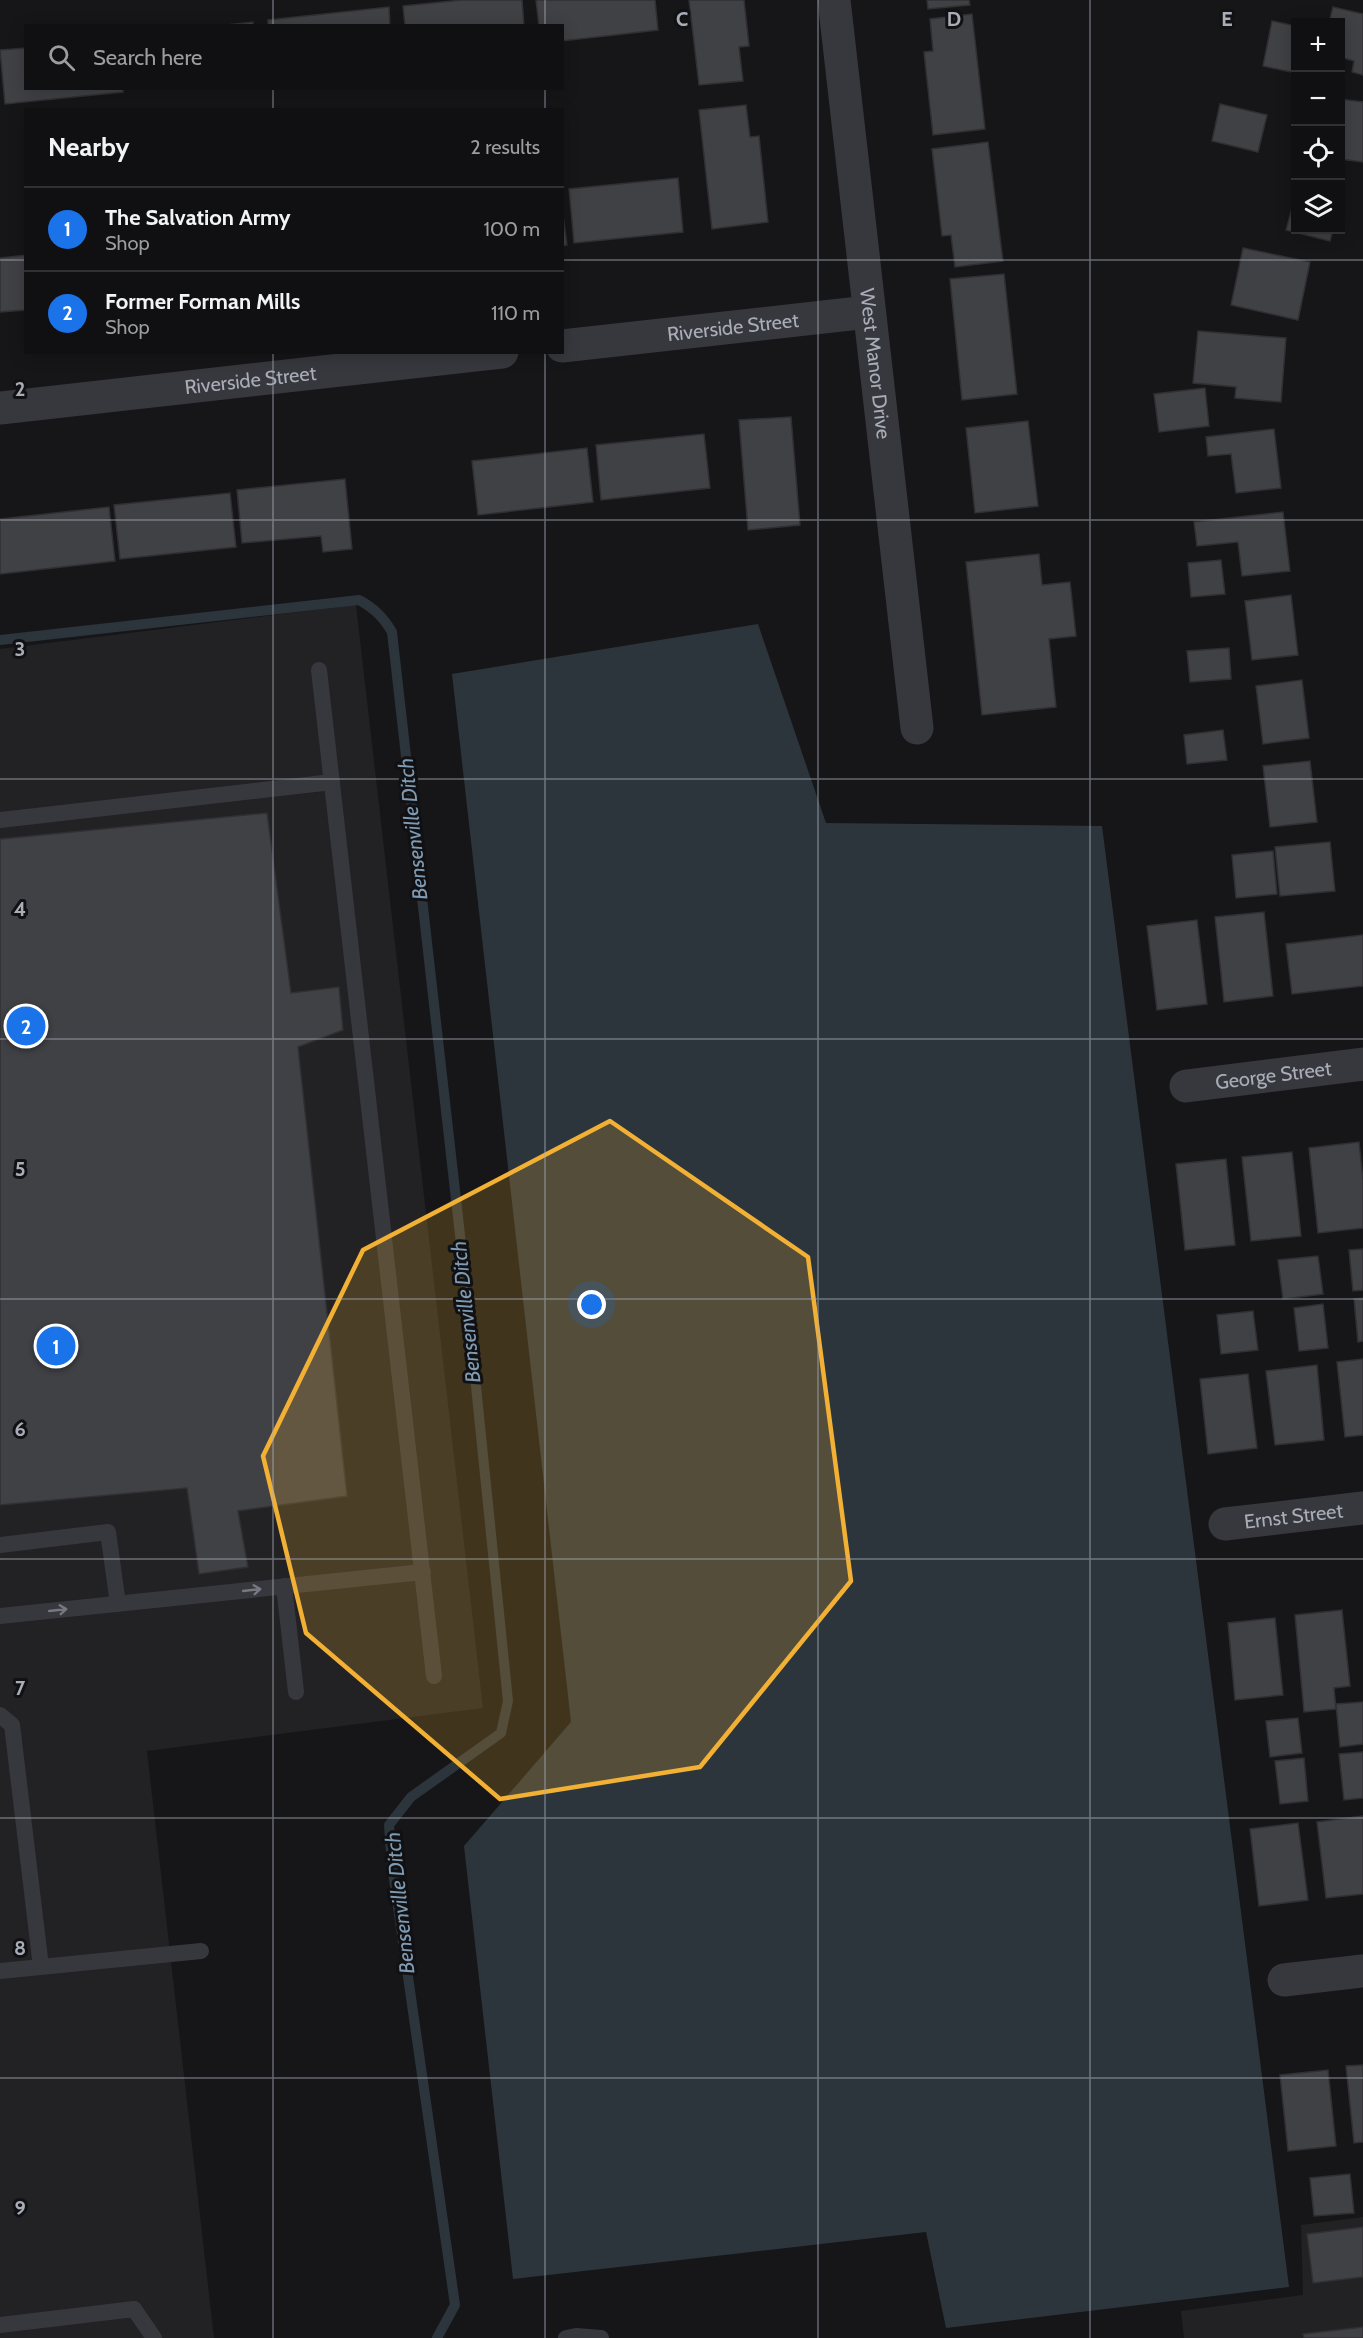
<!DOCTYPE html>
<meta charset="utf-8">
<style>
body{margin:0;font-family:Cabin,sans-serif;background:#19191b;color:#f1f3f6}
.controls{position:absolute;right:18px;top:18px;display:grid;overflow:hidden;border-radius:0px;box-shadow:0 3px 15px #0003}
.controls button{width:54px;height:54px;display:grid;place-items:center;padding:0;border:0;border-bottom:2px solid #303032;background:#101012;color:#f1f3f6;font:30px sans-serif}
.you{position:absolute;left:592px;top:1305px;width:21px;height:21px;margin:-15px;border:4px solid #fff;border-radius:50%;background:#1a73e8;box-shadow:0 0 0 9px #1a73e833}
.badge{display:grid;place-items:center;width:39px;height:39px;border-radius:50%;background:#1a73e8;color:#fff;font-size:20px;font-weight:700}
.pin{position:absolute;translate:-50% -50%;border:3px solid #fff;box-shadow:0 2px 6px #0006}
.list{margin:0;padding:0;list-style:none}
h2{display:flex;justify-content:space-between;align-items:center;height:78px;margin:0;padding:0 24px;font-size:26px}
h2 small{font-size:20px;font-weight:400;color:#9c9d9f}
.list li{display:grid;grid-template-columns:39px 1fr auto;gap:18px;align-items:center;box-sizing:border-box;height:84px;padding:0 24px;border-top:2px solid #303032}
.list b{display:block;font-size:22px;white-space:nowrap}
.list p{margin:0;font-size:20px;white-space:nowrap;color:#9c9d9f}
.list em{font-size:20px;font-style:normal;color:#9c9d9f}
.icon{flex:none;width:33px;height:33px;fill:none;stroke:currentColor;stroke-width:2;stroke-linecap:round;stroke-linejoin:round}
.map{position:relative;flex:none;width:1363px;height:2338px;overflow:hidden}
.search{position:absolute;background:#101012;box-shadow:0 3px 15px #0003;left:24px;top:24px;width:540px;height:66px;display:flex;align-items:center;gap:15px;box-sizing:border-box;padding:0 21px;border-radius:0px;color:#9c9d9f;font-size:22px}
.panel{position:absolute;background:#101012;box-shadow:0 3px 15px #0003;left:24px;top:108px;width:540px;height:246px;border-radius:0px}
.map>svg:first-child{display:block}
.built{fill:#222225}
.water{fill:#2c353c}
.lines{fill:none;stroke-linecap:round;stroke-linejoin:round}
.stream{stroke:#2c353c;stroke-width:10}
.building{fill:#404145;stroke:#303034;stroke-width:1.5}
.service{stroke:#37383d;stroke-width:16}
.minor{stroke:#37383d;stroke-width:33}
.oneway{stroke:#757881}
.marked{fill:#f2b134;fill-opacity:0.2;stroke:#f2b134;stroke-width:4.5;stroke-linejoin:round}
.grid{fill:none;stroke:#a8adb8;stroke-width:1.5;stroke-opacity:0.55}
.labels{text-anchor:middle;stroke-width:6;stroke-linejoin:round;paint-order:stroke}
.street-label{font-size:20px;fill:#a8adb8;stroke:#111113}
.water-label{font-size:21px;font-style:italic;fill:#7f9bb3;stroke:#111113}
.grid-label{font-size:20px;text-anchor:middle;font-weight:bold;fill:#a8adb8;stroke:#111113;stroke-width:6;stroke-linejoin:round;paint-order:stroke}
</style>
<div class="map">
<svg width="1363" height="2338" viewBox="0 0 1363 2338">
<rect width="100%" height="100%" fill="#161618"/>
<path class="built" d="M 356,605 L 483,1708 L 147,1751 L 214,2338 L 0,2338 L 0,649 Z
M 1363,2217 L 1363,2338 L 1184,2338 L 1181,2311 L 1303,2295 L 1301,2225 Z"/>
<path class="water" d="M 758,624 L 826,823 L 1102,826 L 1289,2287 L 946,2328 L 926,2232 L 513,2279 L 464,1846 L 571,1722 L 452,674 Z"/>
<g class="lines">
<path class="stream" d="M 0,640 L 359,600 C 374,608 383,617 392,632 L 466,1288 L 508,1701 L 501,1733 L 411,1797 L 389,1825 L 392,1865 L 455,2305 L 437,2338"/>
</g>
<path class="building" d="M 462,0 L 522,0 L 524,26 L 405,26 L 403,6 Z
M 536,0 L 655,0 L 658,30 L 562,41 L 562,26 L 539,26 Z
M 689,0 L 744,0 L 749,46 L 739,47 L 743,81 L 699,85 Z
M 927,0 L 969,0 L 970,5 L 928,9 Z
M 389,7 L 390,26 L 268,26 L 268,20 Z
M 1333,7 L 1363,14 L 1363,75 L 1352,72 L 1354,61 L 1340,57 L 1340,22 L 1329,22 Z
M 972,14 L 985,129 L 933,135 L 924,52 L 933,51 L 930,19 Z
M 1272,21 L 1296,26 L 1296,73 L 1263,66 Z
M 253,22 L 253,26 L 217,26 Z
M 26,48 L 26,88 L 123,88 L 123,92 L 5,104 L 0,50 Z
M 1340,99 L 1363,102 L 1363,162 L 1340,159 Z
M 1220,104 L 1267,115 L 1258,152 L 1212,141 Z
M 746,105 L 750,137 L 759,136 L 768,222 L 712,229 L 699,110 Z
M 988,142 L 1003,261 L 955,267 L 951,235 L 942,236 L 932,149 Z
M 678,178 L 683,232 L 574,243 L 569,189 Z
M 1296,194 L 1296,230 L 1333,230 L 1330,241 L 1286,230 Z
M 562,208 L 567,245 L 562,246 Z
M 1243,248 L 1310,262 L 1298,320 L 1231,305 Z
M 26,255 L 26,310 L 0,312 L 0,258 Z
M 1004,274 L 1017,394 L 962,400 L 950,279 Z
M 1198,331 L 1286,338 L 1281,402 L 1235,398 L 1236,387 L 1193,383 Z
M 1205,388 L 1209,426 L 1159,432 L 1154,394 Z
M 791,417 L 800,525 L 748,530 L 739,420 Z
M 1028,421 L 1038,506 L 975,513 L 966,428 Z
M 1274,429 L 1281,488 L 1236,493 L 1231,454 L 1208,456 L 1206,437 Z
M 704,434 L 710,488 L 601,500 L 596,445 Z
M 587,448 L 593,502 L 478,515 L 472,461 Z
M 345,479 L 352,549 L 323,552 L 321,536 L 242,543 L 237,490 Z
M 230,493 L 236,547 L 120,559 L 114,505 Z
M 109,507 L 115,561 L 0,574 L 0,519 Z
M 1283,512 L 1290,571 L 1242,576 L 1238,542 L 1197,546 L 1194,522 Z
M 1039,554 L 1042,585 L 1070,582 L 1076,636 L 1049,639 L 1056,707 L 982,715 L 966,562 Z
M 1221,560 L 1225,594 L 1191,597 L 1188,563 Z
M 1291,595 L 1298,655 L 1252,660 L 1245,601 Z
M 1229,648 L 1231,679 L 1190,682 L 1187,651 Z
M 1302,680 L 1309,738 L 1263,744 L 1256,686 Z
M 1223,730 L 1227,760 L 1187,764 L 1184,735 Z
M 1310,761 L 1317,822 L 1270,827 L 1263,766 Z
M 267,813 L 291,993 L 339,987 L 343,1030 L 298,1047 L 347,1496 L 238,1511 L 248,1567 L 199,1574 L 187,1488 L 0,1505 L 0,839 Z
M 1330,842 L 1335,891 L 1280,896 L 1275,847 Z
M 1273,851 L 1277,894 L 1236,898 L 1232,855 Z
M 1264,912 L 1273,996 L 1224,1002 L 1215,917 Z
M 1197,920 L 1207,1004 L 1157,1010 L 1147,926 Z
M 1363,935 L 1363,986 L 1292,994 L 1286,944 Z
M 1359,1142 L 1363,1180 L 1363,1228 L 1318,1233 L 1309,1148 Z
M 1292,1152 L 1301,1236 L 1251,1241 L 1242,1157 Z
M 1226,1159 L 1235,1245 L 1185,1250 L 1176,1164 Z
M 1363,1249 L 1363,1290 L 1353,1291 L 1349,1250 Z
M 1318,1256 L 1323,1294 L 1283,1299 L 1278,1260 Z
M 1363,1298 L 1363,1341 L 1358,1342 L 1354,1299 Z
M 1323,1304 L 1328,1348 L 1299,1351 L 1294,1308 Z
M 1253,1311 L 1258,1350 L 1221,1354 L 1217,1315 Z
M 1363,1359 L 1363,1435 L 1345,1437 L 1337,1362 Z
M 1317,1365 L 1324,1440 L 1275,1445 L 1266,1371 Z
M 1248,1374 L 1257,1448 L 1208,1454 L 1200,1379 Z
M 1342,1610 L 1350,1686 L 1334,1688 L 1336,1709 L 1304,1712 L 1295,1615 Z
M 1275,1618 L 1283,1695 L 1235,1700 L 1228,1623 Z
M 1363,1702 L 1363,1744 L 1340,1747 L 1336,1704 Z
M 1298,1718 L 1302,1753 L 1270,1757 L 1266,1721 Z
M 1363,1752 L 1363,1798 L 1344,1800 L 1339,1754 Z
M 1304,1758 L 1308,1801 L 1280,1804 L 1275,1761 Z
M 1363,1816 L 1363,1894 L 1326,1898 L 1317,1822 Z
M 1298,1823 L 1308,1900 L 1259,1906 L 1250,1829 Z
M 1363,2065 L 1363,2142 L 1354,2143 L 1346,2066 Z
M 1328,2070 L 1336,2146 L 1288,2151 L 1280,2075 Z
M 1350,2174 L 1354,2213 L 1314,2216 L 1310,2178 Z
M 1363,2227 L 1363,2277 L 1313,2283 L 1307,2234 Z
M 1363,2327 L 1363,2338 L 1304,2338 L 1303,2334 Z"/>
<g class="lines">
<path class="service" d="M 319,670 L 434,1676
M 0,820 L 332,782
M 0,1545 L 108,1532 L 118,1604
M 284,1586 L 296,1692
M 0,1616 L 423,1572
M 0,1715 L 12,1725 L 41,1967
M 0,1971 L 201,1951
M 0,2325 L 134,2309 L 154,2338
M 566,2338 L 576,2336 L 601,2338"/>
<g class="minor">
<path id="s1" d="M 834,0 L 917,728"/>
<path id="s2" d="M 562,346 L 868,312"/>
<path id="s3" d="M 0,408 L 502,352"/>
<path id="s4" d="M 1186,1086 L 1363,1064"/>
<path id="s5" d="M 1225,1524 L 1363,1508"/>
<path d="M 1284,1980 L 1363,1971"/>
</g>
</g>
<defs><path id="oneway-shaft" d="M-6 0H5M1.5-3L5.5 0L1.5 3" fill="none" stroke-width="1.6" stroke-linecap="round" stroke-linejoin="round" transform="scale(1.5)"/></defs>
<g class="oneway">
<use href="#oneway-shaft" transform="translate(252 1590) rotate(-6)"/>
<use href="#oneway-shaft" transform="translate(58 1610) rotate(-6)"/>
</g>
<path class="marked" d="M 610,1121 L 808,1257 L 851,1581 L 700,1767 L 500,1799 L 306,1633 L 263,1456 L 363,1250 Z"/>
<path class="grid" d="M 273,0 L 273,26M 545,0 L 545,26M 818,0 L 818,2338M 1090,0 L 1090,2338M 273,88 L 273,110M 545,88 L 545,110M 0,260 L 26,260M 562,260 L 1363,260M 273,352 L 273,2338M 545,352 L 545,2338M 0,520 L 1363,520M 0,779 L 1363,779M 0,1039 L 1363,1039M 0,1299 L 1363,1299M 0,1559 L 1363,1559M 0,1818 L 1363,1818M 0,2078 L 1363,2078"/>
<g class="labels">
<g class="street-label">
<text dy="7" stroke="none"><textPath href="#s2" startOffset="172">Riverside Street</textPath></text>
<text dy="7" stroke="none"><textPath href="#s1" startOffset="366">West Manor Drive</textPath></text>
<text dy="7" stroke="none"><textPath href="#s3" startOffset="252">Riverside Street</textPath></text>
<text dy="7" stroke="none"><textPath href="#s4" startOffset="88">George Street</textPath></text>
<text dy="7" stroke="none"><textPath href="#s5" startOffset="69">Ernst Street</textPath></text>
</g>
<g class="water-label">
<text transform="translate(413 829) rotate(-96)" y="7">Bensenville Ditch</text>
<text transform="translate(466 1312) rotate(-96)" y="7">Bensenville Ditch</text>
<text transform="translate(400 1903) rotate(-96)" y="7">Bensenville Ditch</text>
</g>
</g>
<g class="grid-label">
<text x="682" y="26">C</text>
<text x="954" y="26">D</text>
<text x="1227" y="26">E</text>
<text x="20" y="396">2</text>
<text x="20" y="656">3</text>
<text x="20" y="916">4</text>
<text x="20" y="1176">5</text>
<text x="20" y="1436">6</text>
<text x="20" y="1695">7</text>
<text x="20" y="1955">8</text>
<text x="20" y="2215">9</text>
</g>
</svg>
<div class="controls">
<button>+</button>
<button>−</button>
<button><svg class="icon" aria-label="locate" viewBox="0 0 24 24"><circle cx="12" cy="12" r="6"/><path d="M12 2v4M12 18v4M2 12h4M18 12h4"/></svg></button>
<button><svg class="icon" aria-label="layers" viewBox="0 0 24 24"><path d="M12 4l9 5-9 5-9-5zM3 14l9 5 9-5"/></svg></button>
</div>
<div class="you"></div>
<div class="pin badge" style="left:56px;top:1346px">1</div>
<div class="pin badge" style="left:26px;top:1026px">2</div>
<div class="search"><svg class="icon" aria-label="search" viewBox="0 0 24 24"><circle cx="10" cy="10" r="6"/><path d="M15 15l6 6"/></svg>Search here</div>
<section class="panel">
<h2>Nearby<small>2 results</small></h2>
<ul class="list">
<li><span class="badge">1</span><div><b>The Salvation Army</b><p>Shop</p></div><em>100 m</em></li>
<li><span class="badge">2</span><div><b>Former Forman Mills</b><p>Shop</p></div><em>110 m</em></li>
</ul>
</section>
</div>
